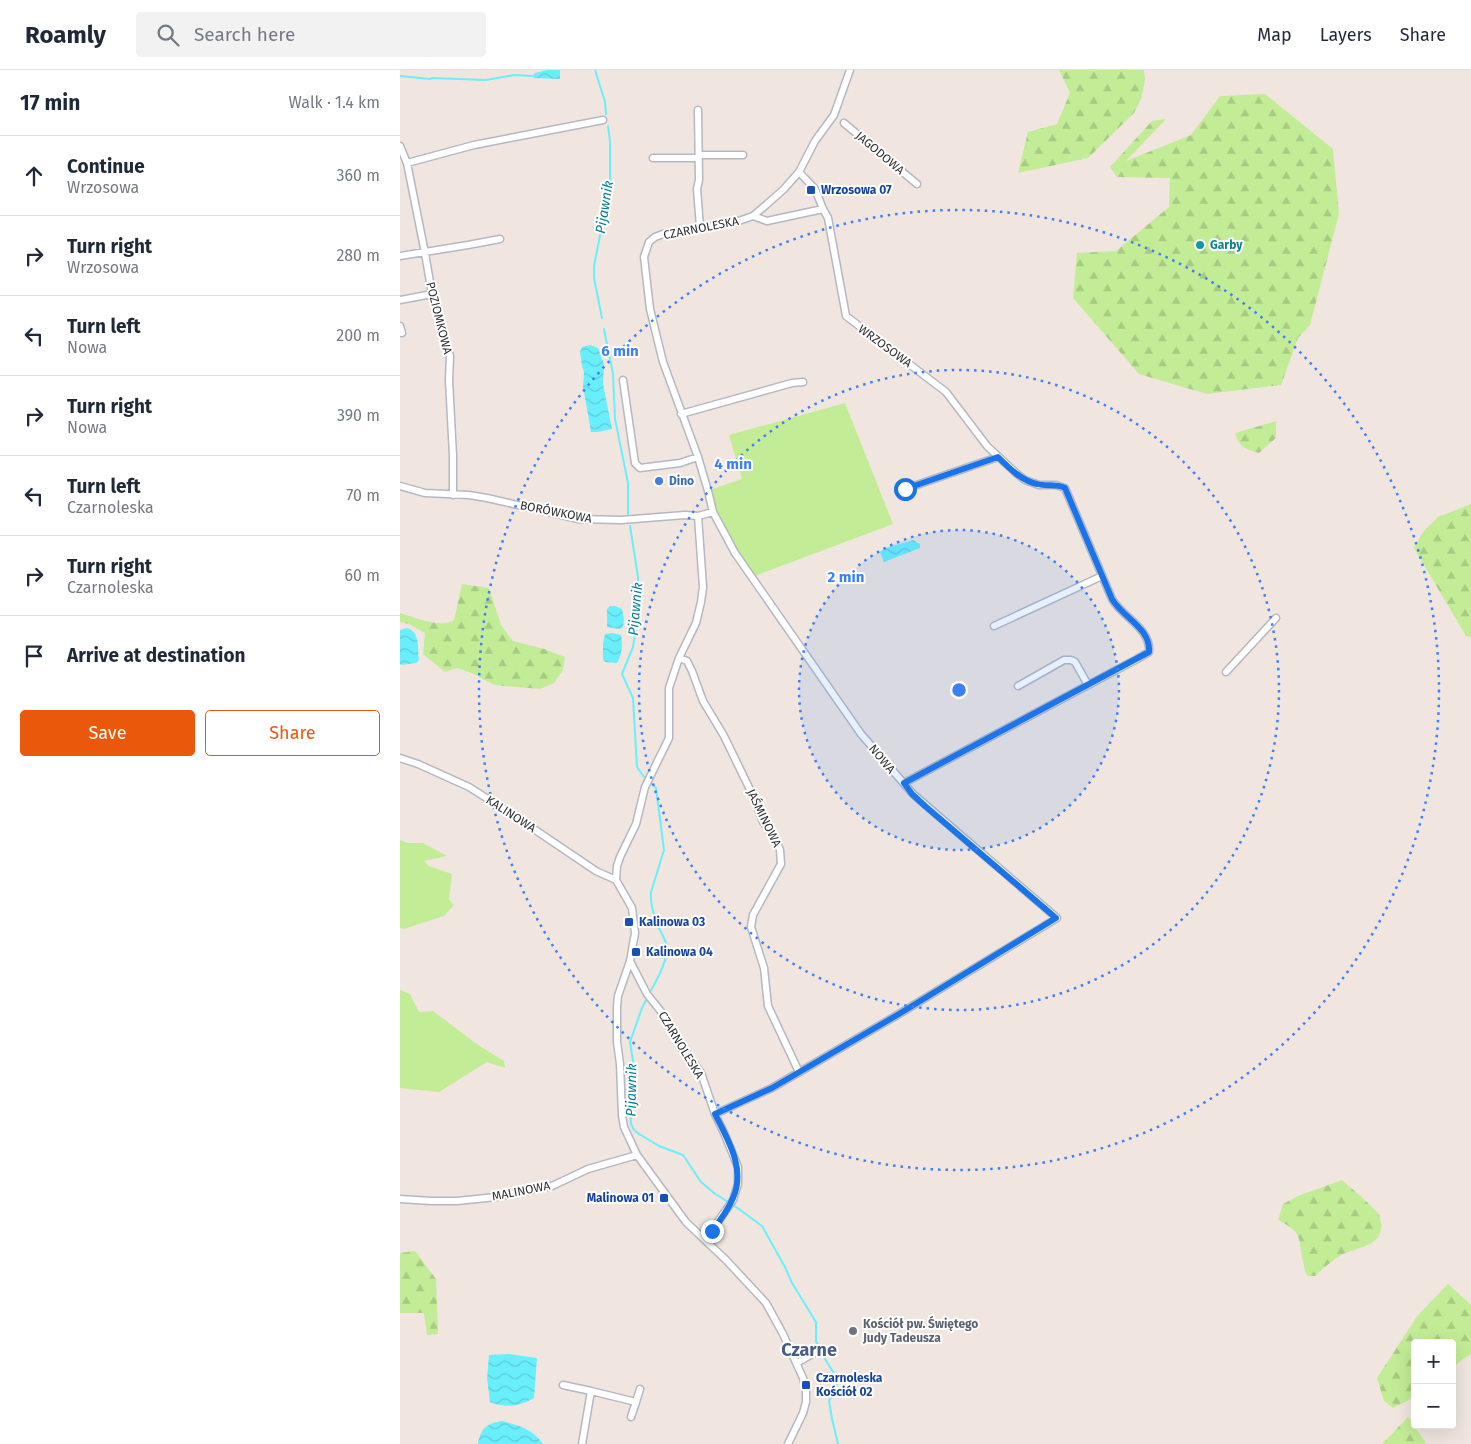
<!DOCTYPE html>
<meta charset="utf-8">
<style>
body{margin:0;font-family:"Fira Sans",sans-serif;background:#f2f2f3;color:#1f2937}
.controls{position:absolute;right:15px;bottom:15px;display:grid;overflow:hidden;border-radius:5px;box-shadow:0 5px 20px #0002}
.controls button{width:45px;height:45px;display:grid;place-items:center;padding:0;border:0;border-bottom:1px solid #e0e1e3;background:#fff;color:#1f2937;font:25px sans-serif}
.stop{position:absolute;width:15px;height:15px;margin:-11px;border:4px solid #1a73e8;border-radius:50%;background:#fff}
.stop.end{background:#1a73e8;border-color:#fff;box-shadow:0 1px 5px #0008}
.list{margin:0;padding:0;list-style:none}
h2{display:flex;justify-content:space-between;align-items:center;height:65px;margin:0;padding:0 20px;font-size:21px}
h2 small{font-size:16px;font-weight:400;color:#747a83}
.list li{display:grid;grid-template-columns:32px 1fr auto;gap:15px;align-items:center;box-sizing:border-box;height:80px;padding:0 20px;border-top:1px solid #e0e1e3}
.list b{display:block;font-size:19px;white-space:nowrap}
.list p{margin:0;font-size:16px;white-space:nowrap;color:#747a83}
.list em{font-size:16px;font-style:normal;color:#747a83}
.actions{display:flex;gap:10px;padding:15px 20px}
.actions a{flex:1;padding:11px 0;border:1px solid #ea580c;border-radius:5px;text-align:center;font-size:18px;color:#ea580c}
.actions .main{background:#ea580c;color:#fff}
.icon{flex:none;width:28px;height:28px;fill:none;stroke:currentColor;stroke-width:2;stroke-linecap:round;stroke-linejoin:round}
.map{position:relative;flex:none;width:1071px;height:1374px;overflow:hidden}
header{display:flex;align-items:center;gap:30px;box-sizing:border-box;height:70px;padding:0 25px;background:#fff;border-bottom:1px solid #e0e1e3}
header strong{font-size:24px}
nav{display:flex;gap:28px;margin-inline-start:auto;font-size:18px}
.search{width:350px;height:45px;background:#f2f2f3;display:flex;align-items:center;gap:12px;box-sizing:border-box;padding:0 18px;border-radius:5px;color:#747a83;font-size:19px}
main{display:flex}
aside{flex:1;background:#fff}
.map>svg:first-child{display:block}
.grass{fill:#c3ec97}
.forest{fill:url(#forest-firs)}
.water{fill:url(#water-waves)}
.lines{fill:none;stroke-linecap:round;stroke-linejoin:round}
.stream{stroke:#69effc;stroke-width:2}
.minor-casing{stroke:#b3b8c2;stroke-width:9}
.minor{stroke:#fff;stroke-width:6}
.route{stroke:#1a73e8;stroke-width:6}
.ring{fill:none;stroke:#3c80f5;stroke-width:2.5;stroke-dasharray:2.5 5}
.transit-dot{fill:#1a4fb4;stroke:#fff;stroke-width:2}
.culture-dot{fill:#0f9aa8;stroke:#fff;stroke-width:2}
.shop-dot{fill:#3f7fe0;stroke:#fff;stroke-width:2}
.worship-dot{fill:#6b7280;stroke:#fff;stroke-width:2}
.labels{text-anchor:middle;stroke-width:4;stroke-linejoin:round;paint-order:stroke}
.street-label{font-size:12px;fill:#2e2e2e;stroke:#fff}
.transit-label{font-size:12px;font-weight:bold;fill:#164399;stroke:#fff;text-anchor:start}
.culture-label{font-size:12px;font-weight:bold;fill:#0d838f;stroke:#fff;text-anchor:start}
.shop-label{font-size:12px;font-weight:bold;fill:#366cbe;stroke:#fff;text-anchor:start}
.worship-label{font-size:12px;font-weight:bold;fill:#5b616d;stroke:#fff;text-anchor:start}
.water-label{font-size:14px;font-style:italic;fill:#037f97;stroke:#fff}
.district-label{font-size:18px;font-weight:bold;fill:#485d84;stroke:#fff}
.centre{fill:#3c80f5;stroke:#fff;stroke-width:2.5}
.ring-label{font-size:15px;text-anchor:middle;font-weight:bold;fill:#3c80f5;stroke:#fff;stroke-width:4;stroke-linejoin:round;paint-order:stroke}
</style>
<header>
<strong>Roamly</strong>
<div class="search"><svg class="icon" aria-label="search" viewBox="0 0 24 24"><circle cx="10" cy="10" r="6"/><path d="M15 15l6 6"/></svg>Search here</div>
<nav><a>Map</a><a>Layers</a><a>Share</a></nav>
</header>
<main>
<aside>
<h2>17 min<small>Walk · 1.4 km</small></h2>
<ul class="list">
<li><svg class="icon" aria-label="ahead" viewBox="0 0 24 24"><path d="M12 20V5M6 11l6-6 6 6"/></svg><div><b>Continue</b><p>Wrzosowa</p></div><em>360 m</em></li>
<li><svg class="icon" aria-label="right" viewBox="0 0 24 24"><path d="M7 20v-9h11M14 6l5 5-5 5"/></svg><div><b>Turn right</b><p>Wrzosowa</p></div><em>280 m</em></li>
<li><svg class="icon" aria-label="left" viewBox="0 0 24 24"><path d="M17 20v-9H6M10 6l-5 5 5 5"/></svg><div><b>Turn left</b><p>Nowa</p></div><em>200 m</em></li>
<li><svg class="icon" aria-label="right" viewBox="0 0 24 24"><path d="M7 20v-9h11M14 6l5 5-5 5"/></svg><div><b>Turn right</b><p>Nowa</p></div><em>390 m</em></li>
<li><svg class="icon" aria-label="left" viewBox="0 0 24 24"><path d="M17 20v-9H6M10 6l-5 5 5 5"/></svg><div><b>Turn left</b><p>Czarnoleska</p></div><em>70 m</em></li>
<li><svg class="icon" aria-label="right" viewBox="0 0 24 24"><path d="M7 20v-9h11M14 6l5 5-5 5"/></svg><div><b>Turn right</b><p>Czarnoleska</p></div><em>60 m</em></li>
<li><svg class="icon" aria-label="arrive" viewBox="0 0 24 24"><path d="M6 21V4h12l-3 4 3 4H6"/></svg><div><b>Arrive at destination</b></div></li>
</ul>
<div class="actions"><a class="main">Save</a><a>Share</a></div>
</aside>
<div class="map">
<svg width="1071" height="1374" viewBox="0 0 1071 1374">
<defs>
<pattern id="forest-firs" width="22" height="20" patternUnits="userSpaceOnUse" patternTransform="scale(1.25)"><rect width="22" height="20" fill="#c3ec97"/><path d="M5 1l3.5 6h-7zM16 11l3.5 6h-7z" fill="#a8cb82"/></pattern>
<pattern id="water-waves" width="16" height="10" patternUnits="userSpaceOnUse" patternTransform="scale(1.25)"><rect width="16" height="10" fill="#69effc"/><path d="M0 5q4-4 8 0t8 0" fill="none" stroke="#5bcdd8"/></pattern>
</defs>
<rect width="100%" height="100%" fill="#f0e6df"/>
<path class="grass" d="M 445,333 L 493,454 L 355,506 L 340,484 L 316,442 L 310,420 L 342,409 L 329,365 Z
M 0,770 L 8,773 L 23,773 L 47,786 L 24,791 L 29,796 L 52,804 L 49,829 L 54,835 L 44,846 L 4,859 L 0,858 Z
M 0,920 L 10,924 L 19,942 L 33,941 L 78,975 L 104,991 L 105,998 L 87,992 L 39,1022 L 0,1018 Z"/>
<path class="forest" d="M 659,0 L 744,0 L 745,11 L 741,29 L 734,43 L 688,88 L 618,103 L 628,62 L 657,54 L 670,23 Z
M 865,24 L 933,79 L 939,144 L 910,255 L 898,268 L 881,315 L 807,324 L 739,304 L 673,228 L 677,183 L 716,181 L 769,137 L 770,108 L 717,107 L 710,97 L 752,51 L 766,49 L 726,91 L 791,65 L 820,26 Z
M 876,351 L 876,368 L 859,383 C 845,379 839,377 835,363 Z
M 1071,434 L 1071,567 L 1066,566 L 1014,478 L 1023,462 L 1038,447 Z
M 62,514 L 89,518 L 101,555 L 113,571 L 144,579 L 165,587 L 163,600 L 154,613 L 140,619 L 94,615 L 74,604 L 57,598 L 45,602 L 23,584 L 25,563 L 9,554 L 0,552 L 0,543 C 14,547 41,559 54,550 Z
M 942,1110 C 949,1116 976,1139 979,1145 C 981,1147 980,1150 981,1153 C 984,1176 958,1177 943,1184 C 932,1190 924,1198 915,1206 L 908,1206 C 905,1203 905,1200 904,1195 C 897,1170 906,1164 878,1150 L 883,1134 L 898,1126 Z
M 15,1181 L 36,1209 L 38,1264 L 27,1265 L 24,1243 L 0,1243 L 0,1183 Z
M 1048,1214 L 1071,1235 L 1071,1284 L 1059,1292 L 1052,1300 L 1052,1273 L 1015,1273 L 1015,1322 L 1011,1329 L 993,1338 L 984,1331 L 977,1308 L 1018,1245 Z
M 1008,1347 L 1026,1373 L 1025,1374 L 982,1374 Z"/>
<path class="water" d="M 147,0 L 160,0 L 160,9 L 134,8 L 133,6 L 135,3 Z
M 190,275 L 198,278 L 204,294 L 203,314 L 212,359 L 198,362 L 191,362 L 183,316 L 184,302 L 182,296 L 180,282 L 182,277 Z
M 513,470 L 520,474 L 520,478 L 484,492 L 480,482 L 486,478 Z
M 210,536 L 215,536 L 222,539 L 224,549 L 223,557 L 220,559 L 207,557 L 207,539 Z
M 7,558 C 21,563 17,577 19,590 L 16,593 L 1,595 L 0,594 L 0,560 Z
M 212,563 L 221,565 C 223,574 222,585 217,593 L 205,592 L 203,589 L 203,574 L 205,564 Z
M 109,1284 L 137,1288 L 134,1328 C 119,1337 105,1338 90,1332 L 87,1308 L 89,1285 Z
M 102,1351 C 120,1356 132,1358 143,1374 L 78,1374 C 81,1358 86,1354 102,1351 Z"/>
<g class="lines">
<path class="stream" d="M 195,0 L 205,32 L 206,44
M 0,6 L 30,9 L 32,8 L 86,10 L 114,5 L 133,6
M 202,248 L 194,208 L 194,196 L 210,115 L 210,72 L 208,56
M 204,259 L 213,304 L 215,349 L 228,413 L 228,445
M 230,456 L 238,507 L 236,558 L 233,577 L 222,604 L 233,628 L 237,697 L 244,707
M 249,924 C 256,912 268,891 267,877 C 266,870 261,863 258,856 C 254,846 250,832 251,822 L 264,780 L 256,718 L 251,713
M 247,928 L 242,938 L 230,972 L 235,1004 L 234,1018 L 230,1030 L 231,1054 L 234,1060 L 239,1064 L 259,1076 L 283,1085 L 301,1112 L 314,1123 L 339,1139 L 362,1156 L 385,1197 L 392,1213 L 416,1252 L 416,1271 L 425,1289 L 435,1305 L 437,1313 L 435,1319 L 429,1331 L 432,1349 L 438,1374"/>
<defs>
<path id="minor" d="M 298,40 L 299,110 L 297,119 L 300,157
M 444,53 L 517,114
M 0,76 L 7,93 L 25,183 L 32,224 L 50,286 L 49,310 L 53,386 L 53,425
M 299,85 L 343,85
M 253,88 L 299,88
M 7,93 L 74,75 L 203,50
M 399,102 L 415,119 L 423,139 L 428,148 L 446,246 L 546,322 L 587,376 L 616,403 L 625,410 L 639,415 L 656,415 L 665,418 L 712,529 C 722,547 751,558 749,582 L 737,589 L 504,713
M 353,146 L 367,151 L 423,139
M 0,186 L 68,175 L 100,169
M 0,230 L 32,224
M 0,256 L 2,263
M 223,310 L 235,393 L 240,398 L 280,393 L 298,387
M 281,344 L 392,313 L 403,312
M 0,416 L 25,423 L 69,425 L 87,428 L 179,449 L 221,450 L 285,445 L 298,446 L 313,442
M 505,419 L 598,387
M 298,446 L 303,517 L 301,532 L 296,553 L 279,588 L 269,618 L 269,668 L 245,717 L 236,754 L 220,787 L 217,796 L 216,810 L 232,838 L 235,863 L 230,891 L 218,926 L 217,937 L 217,972 L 220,994 L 222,1045 L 224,1057 L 237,1085 L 286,1152 L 326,1190 L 366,1233 L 383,1264 L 403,1308 L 406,1320 L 406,1332 L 403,1343 L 388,1374
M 594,556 L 702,506
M 279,588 L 287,591 L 292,601 L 303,631 L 324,666 L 354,728 L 363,752 L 375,769 L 380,780 L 381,794 L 353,845 L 351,857 L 364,898 L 368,936 L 399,1002
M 826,602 L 876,548
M 618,616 L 664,590 L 671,590 L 675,592 L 688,615
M 0,688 L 18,694 L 69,717 L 110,743 L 196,801 L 216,810
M 230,891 L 247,924 L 267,949 L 281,974 L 301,1003 L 315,1044 L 325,1065 L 338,1097 L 338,1114 L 333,1130 L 305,1170
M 315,1044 L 372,1018 L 499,944 L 657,848 L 513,724 L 461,664 L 335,483 L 313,442 L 308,421 L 298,387 L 263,292 L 250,239 L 244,187 L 249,172 L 255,167 L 263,164 L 336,152 L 353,146 L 366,135 L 384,119 L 399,102 L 415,71 L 434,45 L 450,0
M 0,1129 L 31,1131 L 57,1131 L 96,1127 L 152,1116 L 188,1099 L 237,1085
M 397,1293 L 419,1280
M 163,1315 L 191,1321
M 236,1332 L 240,1319
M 182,1374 L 191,1321 L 236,1332 L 231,1347"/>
</defs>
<use href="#minor" class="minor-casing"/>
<use href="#minor" class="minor"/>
</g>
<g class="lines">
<path class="route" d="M 312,1161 C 320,1151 328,1140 333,1128 C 346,1099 328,1070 315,1044 L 372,1018 L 499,944 L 656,848 L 525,736 L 512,724 L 504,713 L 749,582 C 751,558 722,547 712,529 L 665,418 C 655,413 647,417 637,414 C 622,411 609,398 598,387 L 505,419"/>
</g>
<circle cx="559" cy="620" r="160" fill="#3c80f5" fill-opacity=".12"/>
<g class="ring">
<circle cx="559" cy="620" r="160"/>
<circle cx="559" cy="620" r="320"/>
<circle cx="559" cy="620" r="480"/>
</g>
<g class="transit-dot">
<rect x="406" y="115" width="10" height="10" rx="2.5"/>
<rect x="224" y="847" width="10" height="10" rx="2.5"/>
<rect x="231" y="877" width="10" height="10" rx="2.5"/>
<rect x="259" y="1123" width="10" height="10" rx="2.5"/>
<rect x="401" y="1310" width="10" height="10" rx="2.5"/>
</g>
<circle class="culture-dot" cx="800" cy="175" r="5"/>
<circle class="shop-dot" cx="259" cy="411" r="5"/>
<circle class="worship-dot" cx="453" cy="1261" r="5"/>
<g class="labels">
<g class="street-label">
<text transform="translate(480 83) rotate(40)" y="4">JAGODOWA</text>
<text transform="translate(301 158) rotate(-11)" y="4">CZARNOLESKA</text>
<text transform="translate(39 248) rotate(76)" y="4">POZIOMKOWA</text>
<text transform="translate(485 276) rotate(36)" y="4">WRZOSOWA</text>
<text transform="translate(156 442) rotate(11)" y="4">BORÓWKOWA</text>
<text transform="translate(482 689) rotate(50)" y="4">NOWA</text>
<text transform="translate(111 744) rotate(33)" y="4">KALINOWA</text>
<text transform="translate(364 748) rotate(64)" y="4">JAŚMINOWA</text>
<text transform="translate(281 975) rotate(59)" y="4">CZARNOLESKA</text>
<text transform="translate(121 1121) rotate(-11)" y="4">MALINOWA</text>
</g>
<g class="transit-label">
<text x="421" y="124">Wrzosowa 07</text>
<text x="239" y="856">Kalinowa 03</text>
<text x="246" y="886">Kalinowa 04</text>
<text x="254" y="1132" text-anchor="end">Malinowa 01</text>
<text x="416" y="1312">Czarnoleska<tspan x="416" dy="14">Kościół 02</tspan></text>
</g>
<g class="culture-label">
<text x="810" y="179">Garby</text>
</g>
<g class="shop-label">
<text x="269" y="415">Dino</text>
</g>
<g class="worship-label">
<text x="463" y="1258">Kościół pw. Świętego<tspan x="463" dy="14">Judy Tadeusza</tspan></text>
</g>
<g class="water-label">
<text transform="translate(204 137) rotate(-81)" y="5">Pijawnik</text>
<text transform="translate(235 539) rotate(-85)" y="5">Pijawnik</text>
<text transform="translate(231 1020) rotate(-89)" y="5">Pijawnik</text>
</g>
<g class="district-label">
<text x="409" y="1286">Czarne</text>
</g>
</g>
<circle cx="559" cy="620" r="8" class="centre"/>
<g class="ring-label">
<text x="220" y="286">6 min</text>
<text x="333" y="399">4 min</text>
<text x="446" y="512">2 min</text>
</g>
</svg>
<div class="controls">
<button>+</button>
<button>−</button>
</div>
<div class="stop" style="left:505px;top:419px"></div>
<div class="stop end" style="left:312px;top:1161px"></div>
</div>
</main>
